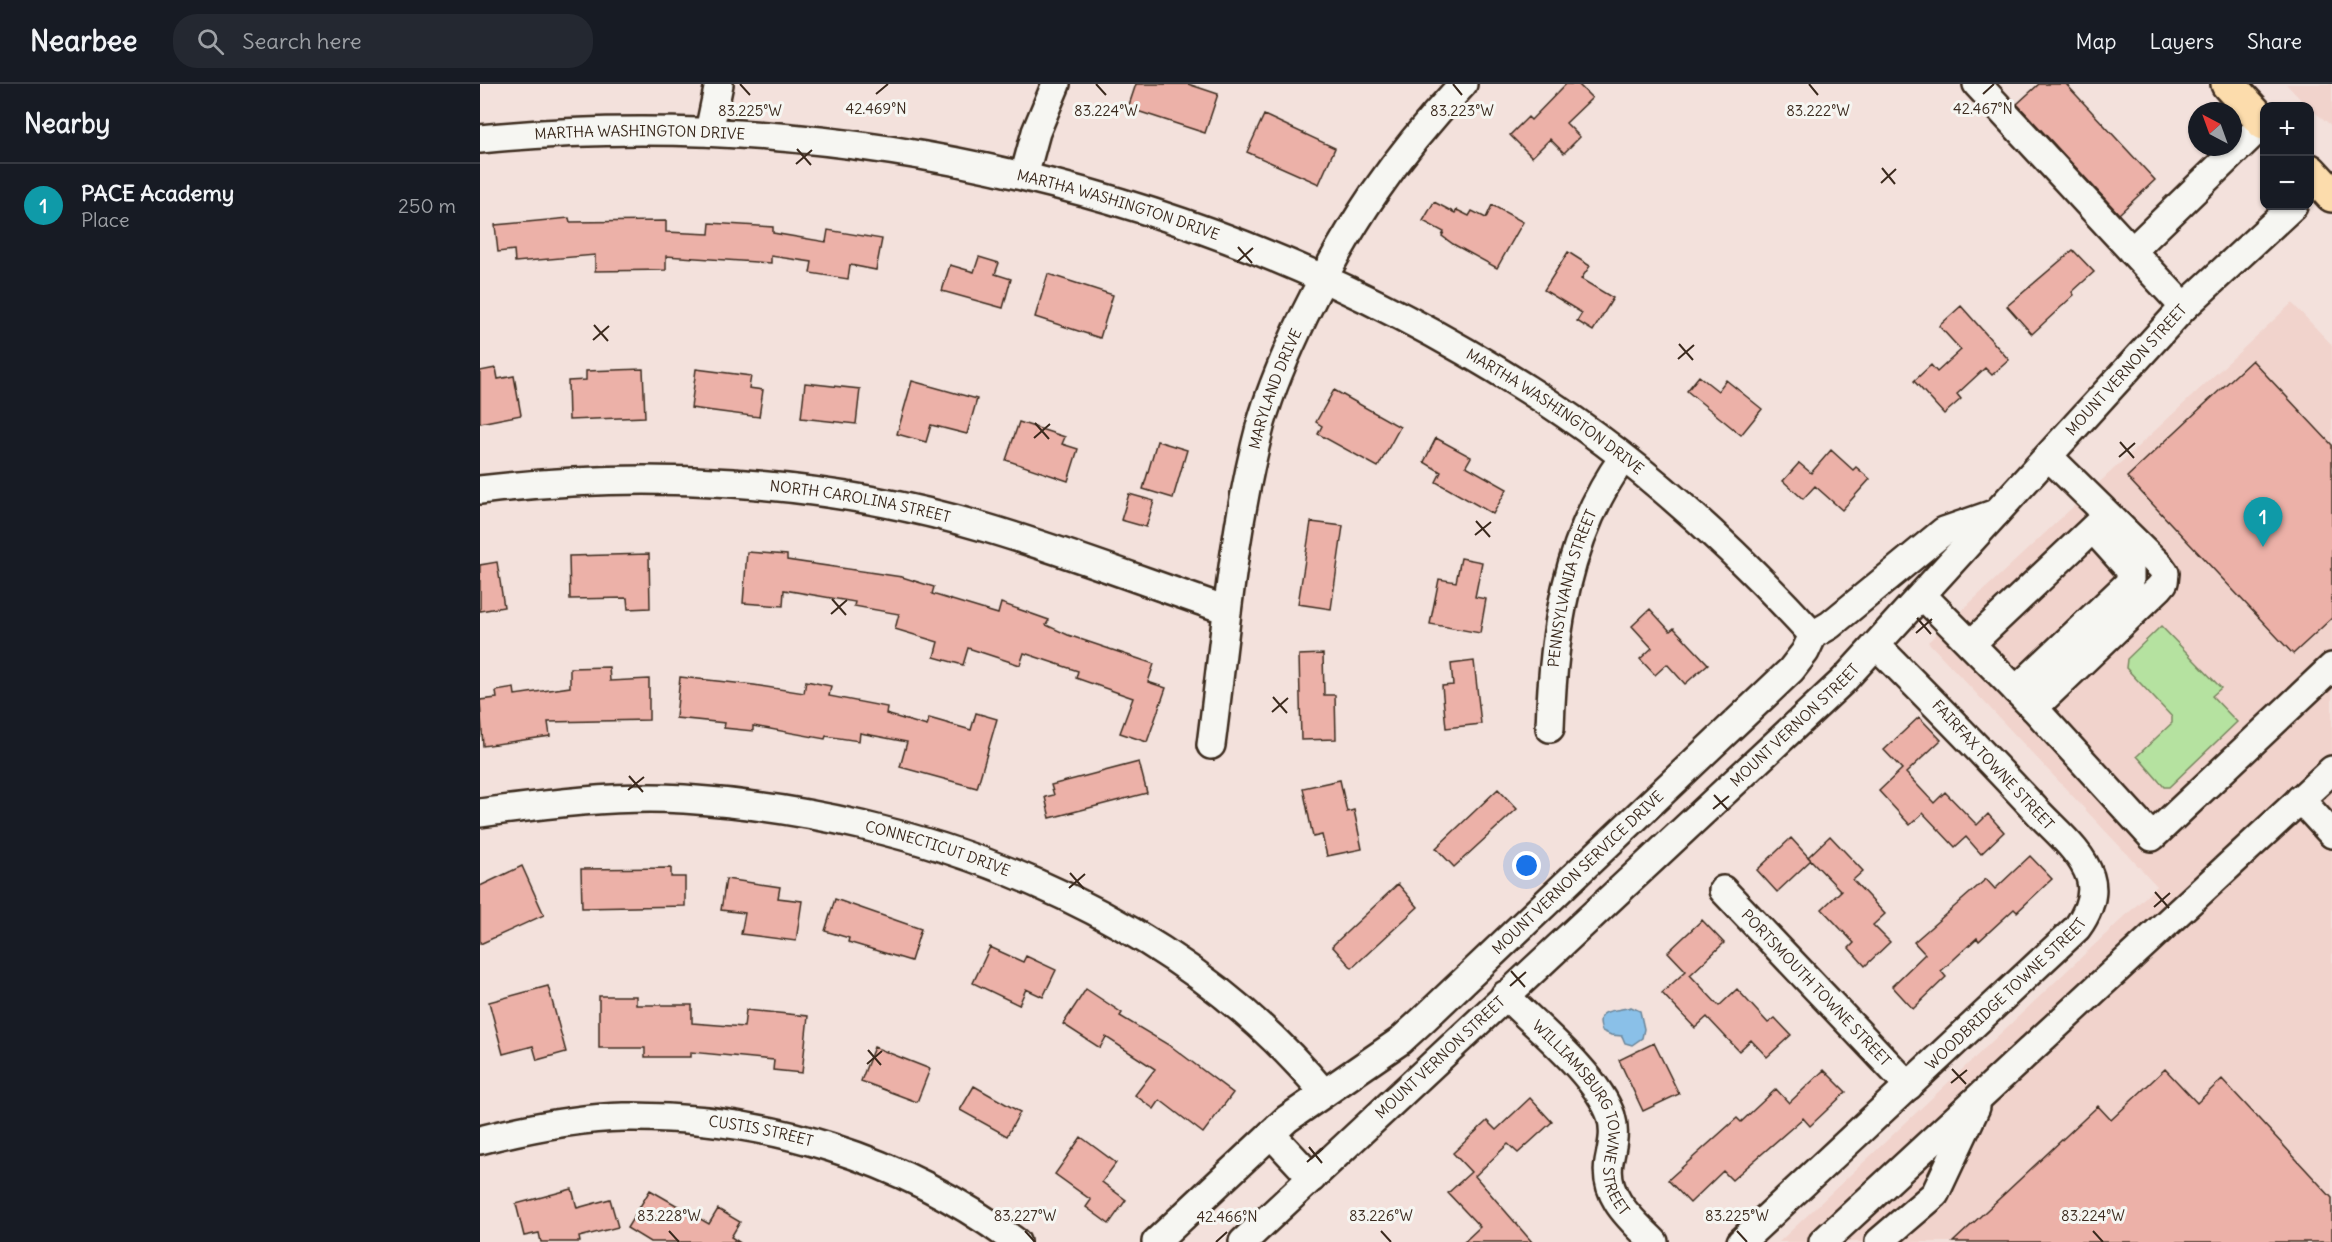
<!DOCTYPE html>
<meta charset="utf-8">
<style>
body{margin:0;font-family:Delius,sans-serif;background:#242831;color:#f1f3f6}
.controls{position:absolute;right:18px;top:18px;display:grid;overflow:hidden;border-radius:12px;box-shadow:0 2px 4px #0004}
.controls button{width:54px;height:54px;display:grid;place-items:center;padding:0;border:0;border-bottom:2px solid #363941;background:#171b24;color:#f1f3f6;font:30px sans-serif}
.compass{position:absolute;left:1708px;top:18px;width:54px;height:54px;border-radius:50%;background:#171b24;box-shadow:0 2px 4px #0004;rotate:319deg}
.you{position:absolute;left:1047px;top:782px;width:21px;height:21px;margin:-15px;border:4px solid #fff;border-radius:50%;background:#1a73e8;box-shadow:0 0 0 9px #1a73e833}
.badge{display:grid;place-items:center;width:39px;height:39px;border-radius:50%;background:#7c3aed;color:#fff;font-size:20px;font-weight:700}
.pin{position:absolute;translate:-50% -50px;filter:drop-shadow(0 2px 3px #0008)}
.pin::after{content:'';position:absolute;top:32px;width:21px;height:18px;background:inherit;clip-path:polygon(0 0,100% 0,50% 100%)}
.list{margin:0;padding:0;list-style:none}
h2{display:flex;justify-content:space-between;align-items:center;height:78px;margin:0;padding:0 24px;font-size:26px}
h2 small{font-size:20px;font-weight:400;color:#9ea1a6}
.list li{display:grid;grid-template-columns:39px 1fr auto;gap:18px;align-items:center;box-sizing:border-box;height:84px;padding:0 24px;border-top:2px solid #363941}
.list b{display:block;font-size:22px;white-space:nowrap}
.list p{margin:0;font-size:20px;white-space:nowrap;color:#9ea1a6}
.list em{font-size:20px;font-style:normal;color:#9ea1a6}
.icon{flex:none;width:33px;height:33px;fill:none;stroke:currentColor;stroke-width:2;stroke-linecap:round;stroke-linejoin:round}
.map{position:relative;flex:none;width:1852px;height:1158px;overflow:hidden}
header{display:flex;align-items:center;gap:36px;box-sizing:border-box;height:84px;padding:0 30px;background:#171b24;border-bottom:2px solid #363941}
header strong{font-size:28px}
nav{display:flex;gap:33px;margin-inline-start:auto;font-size:21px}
.search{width:420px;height:54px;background:#242831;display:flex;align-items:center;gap:15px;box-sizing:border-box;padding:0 21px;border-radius:24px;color:#9ea1a6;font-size:22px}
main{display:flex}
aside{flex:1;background:#171b24}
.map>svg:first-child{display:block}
.built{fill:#f1d3cc}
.green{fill:#b5e2a0;stroke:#78865f;stroke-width:1.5}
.water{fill:#8ac0e8;stroke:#6a8497;stroke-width:1.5}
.building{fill:#ecb1a8;stroke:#3b2a1e;stroke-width:1.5}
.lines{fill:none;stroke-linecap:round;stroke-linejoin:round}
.minor-casing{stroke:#3b2a1e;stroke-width:32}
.major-casing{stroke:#3b2a1e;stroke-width:38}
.minor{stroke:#f6f6f2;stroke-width:27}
.major{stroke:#fcdcac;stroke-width:33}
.ticks{fill:none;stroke:#3b2a1e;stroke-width:2}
.labels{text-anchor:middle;stroke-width:6;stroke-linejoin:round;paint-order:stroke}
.street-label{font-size:15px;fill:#3b2a1e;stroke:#f6f6f2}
.ticks-label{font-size:15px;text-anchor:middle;fill:#3b2a1e;stroke:#f6f6f2;stroke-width:6;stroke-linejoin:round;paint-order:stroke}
</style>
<header>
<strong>Nearbee</strong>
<div class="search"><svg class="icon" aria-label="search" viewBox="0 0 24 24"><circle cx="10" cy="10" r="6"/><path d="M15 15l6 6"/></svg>Search here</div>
<nav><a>Map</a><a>Layers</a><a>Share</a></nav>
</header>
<main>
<aside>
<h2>Nearby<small></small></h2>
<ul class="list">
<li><span class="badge" style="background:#0f9aa8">1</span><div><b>PACE Academy</b><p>Place</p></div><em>250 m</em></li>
</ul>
</aside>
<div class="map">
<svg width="1852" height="1158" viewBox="0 0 1852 1158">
<rect width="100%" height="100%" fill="#f3e1dc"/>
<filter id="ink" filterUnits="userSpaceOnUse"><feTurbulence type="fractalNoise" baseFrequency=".0167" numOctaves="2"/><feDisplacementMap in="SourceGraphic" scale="12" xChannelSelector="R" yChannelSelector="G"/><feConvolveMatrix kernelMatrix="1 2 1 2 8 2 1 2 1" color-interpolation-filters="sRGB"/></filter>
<g filter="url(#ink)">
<path class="built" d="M 1806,0 L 1852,0 L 1852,42 L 1827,22 Z
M 1812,219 L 1852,261 L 1852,1158 L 1299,1158 L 1677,802 L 1448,558 Z"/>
<path class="green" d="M 1681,542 L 1741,604 L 1732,612 L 1757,638 L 1689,703 L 1684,703 L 1657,672 L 1692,639 L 1692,633 L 1646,584 L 1647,575 Z"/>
<path class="water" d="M 1151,923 L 1160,927 L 1164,945 L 1162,954 L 1152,961 L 1145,959 L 1142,952 L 1131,951 L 1122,947 C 1113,922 1137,928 1151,923 Z"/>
<path class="building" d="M 656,0 L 708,0 L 738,10 L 725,49 L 648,24 Z
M 1086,0 L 1098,0 L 1112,14 L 1086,39 L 1100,53 L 1084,69 L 1070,55 L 1052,73 L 1030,51 L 1048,33 L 1051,36 Z
M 1559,0 L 1586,0 L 1675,96 L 1639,130 L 1537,20 Z
M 784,31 L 855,64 L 839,100 L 767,68 Z
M 954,118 L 975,129 L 977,126 L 989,132 L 992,127 L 1006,134 L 1012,121 L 1043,138 L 1017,184 L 973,160 L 962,152 L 964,148 L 943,137 Z
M 89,134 L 90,138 L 186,137 L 186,148 L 229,150 L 230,139 L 293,143 L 293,149 L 346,158 L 348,146 L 402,155 L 396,186 L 370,181 L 368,195 L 330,189 L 332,178 L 291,172 L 291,179 L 186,172 L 186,186 L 115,187 L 115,171 L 35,178 L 34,166 L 18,168 L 15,141 Z
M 1593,166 L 1614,188 L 1592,208 L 1594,211 L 1552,250 L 1527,222 Z
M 1088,168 L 1110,182 L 1101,195 L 1133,214 L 1113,247 L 1097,237 L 1102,229 L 1064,206 Z
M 499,173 L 519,179 L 515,190 L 531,195 L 523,224 L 462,207 L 470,181 L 494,188 Z
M 568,190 L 633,211 L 620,254 L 555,233 Z
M 1481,222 L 1529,276 L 1512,291 L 1505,284 L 1477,310 L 1481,315 L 1464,330 L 1434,297 L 1451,281 L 1457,288 L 1481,266 L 1459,242 Z
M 1772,276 L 1852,361 L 1852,534 L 1813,570 L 1647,393 Z
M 16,284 L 18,295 L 34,292 L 41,331 L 0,339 L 0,287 Z
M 163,285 L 165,333 L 89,336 L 88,297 L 106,296 L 106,287 Z
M 216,285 L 271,292 L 269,304 L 283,306 L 279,333 L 211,324 Z
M 1219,292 L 1238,307 L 1246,296 L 1282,325 L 1261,351 L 1207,307 Z
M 432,297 L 497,315 L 487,350 L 451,341 L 446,358 L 417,350 Z
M 325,299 L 380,305 L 376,340 L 321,334 Z
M 854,306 L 920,343 L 898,383 L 838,350 L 842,342 L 836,338 Z
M 539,338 L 585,353 L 582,360 L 598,365 L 588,397 L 526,376 Z
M 956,354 L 991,373 L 986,382 L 1027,405 L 1013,430 L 956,398 L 961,388 L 944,378 Z
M 677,357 L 707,366 L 693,414 L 663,405 Z
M 1351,366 L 1373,386 L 1376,383 L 1390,395 L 1362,426 L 1335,402 L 1323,415 L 1303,397 L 1319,379 L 1331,389 Z
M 649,410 L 674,417 L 666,443 L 641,436 Z
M 831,438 L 863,442 L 851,525 L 818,520 Z
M 267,468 L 307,471 L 307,476 L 422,493 L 454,503 L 452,510 L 518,530 L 521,519 L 569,536 L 566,541 L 588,551 L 674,580 L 668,598 L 686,604 L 667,658 L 640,649 L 653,614 L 596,594 L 598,587 L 544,569 L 540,581 L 488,564 L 483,581 L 454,573 L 458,558 L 415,545 L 419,530 L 374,522 L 375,518 L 304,506 L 303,522 L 263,519 Z
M 169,470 L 170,524 L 148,525 L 147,514 L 90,515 L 89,472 Z
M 981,474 L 1002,478 L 995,513 L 1006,515 L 1000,549 L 950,540 L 959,495 L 976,498 Z
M 17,478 L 24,523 L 0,527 L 0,481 Z
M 1170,525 L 1190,547 L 1194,544 L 1228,580 L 1205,600 L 1187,580 L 1175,591 L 1160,575 L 1172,564 L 1152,542 Z
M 843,570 L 844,611 L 855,611 L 856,655 L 821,656 L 819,571 Z
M 994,577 L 1001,640 L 966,644 L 962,602 L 973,601 L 971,580 Z
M 129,583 L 130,597 L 169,595 L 169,636 L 68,638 L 70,652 L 3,662 L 0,616 L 17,614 L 16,607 L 34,604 L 35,611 L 90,603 L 90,584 Z
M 200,593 L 274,601 L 324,609 L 326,597 L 351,602 L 349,612 L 407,623 L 406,630 L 447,642 L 449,634 L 491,646 L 496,629 L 517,635 L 497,704 L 420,683 L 427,658 L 380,649 L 379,657 L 346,652 L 345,655 L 273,642 L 273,647 L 244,644 L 245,639 L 196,634 Z
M 1439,633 L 1461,656 L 1426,689 L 1454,719 L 1465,708 L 1497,741 L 1508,730 L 1524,748 L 1501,770 L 1486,753 L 1475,763 L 1443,729 L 1430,741 L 1399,707 L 1422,685 L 1404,666 Z
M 659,678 L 667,709 L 570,734 L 565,713 L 574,711 L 571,701 Z
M 860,696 L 867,728 L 874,726 L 882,765 L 847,772 L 842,751 L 833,753 L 823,704 Z
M 1018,705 L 1037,725 L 974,783 L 956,764 Z
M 1350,752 L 1383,787 L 1373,796 L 1405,830 L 1393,841 L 1410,858 L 1385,882 L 1369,864 L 1374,859 L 1342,825 L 1361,807 L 1328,773 Z
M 1311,754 L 1331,776 L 1297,808 L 1277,786 Z
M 1550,772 L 1572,795 L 1537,828 L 1534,825 L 1499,857 L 1497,854 L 1461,887 L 1466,893 L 1433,925 L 1412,902 L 1445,870 L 1434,858 L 1506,795 L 1515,805 Z
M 42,782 L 64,831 L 0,860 L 0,802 Z
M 191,784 L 191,793 L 205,793 L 205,822 L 102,824 L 101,785 Z
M 246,795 L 300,803 L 298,814 L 322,817 L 316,857 L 261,850 L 265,829 L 241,826 Z
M 918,800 L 938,823 L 872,884 L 852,862 Z
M 355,815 L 441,845 L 431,877 L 368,858 L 369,854 L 345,847 Z
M 1222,836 L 1244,859 L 1210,891 L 1239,922 L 1257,905 L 1288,939 L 1295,934 L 1311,951 L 1287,973 L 1271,956 L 1259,967 L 1227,933 L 1215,944 L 1182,909 L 1206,887 L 1188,868 Z
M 510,863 L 543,878 L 546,872 L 576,886 L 563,913 L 546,905 L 539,921 L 493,899 Z
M 68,902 L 86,968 L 57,976 L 53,962 L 23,970 L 9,918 Z
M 606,905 L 642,929 L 640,932 L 692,963 L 753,1009 L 723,1049 L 680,1016 L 674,1025 L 655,1011 L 675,985 L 626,953 L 620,964 L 583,940 Z
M 119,912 L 156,912 L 156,921 L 212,921 L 212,939 L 264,943 L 266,926 L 328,932 L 322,989 L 293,986 L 294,976 L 211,968 L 211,973 L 165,973 L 165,964 L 119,964 Z
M 1174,959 L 1199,1010 L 1163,1027 L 1139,976 Z
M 394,963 L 450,985 L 437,1018 L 381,997 Z
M 1685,985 L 1717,1019 L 1742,995 L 1852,1114 L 1852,1158 L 1473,1158 L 1618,1022 L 1631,1036 Z
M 1344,986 L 1366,1008 L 1330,1042 L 1323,1034 L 1252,1096 L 1243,1087 L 1210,1119 L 1188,1096 L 1257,1034 L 1261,1038 L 1296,1005 L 1309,1019 Z
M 494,1002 L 540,1028 L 527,1052 L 480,1026 Z
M 1050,1014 L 1072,1038 L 1038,1069 L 1028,1060 L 995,1092 L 1052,1158 L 984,1158 L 1000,1143 L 968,1109 L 991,1088 L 973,1069 L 1007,1037 L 1016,1046 Z
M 601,1053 L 636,1079 L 622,1098 L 646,1116 L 629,1140 L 606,1123 L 611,1116 L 575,1090 Z
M 92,1105 L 97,1124 L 130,1115 L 138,1143 L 99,1153 L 100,1158 L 61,1158 L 59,1149 L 44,1152 L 36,1120 Z
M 170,1106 L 229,1140 L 238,1125 L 260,1138 L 251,1153 L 259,1158 L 170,1158 L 147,1144 Z"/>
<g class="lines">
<defs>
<g id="minor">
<path d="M 1497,0 L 1704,223"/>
<path d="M 229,48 L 239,0"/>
<path id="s1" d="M 0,55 C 365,19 738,108 1047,305 C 1154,372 1248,458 1333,551"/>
<path d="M 544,92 L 556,48 L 576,0"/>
<path d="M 1652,167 L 1784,39"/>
<path id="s2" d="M 0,406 C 166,386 341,395 503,443 C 585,467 665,498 747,526"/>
<path d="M 1443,512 L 1554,624 L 1679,504 L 1684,498 L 1685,489 L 1680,482 L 1569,373"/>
<path d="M 1491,560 L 1625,433"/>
<path d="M 1536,606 L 1650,498 L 1650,486 L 1613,445"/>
<path d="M 1554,624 L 1672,753 L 1852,583"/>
<path id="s3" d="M 1070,644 C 1073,549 1086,453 1143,374"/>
<path id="s4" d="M 731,661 C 745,553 753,444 781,339 C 792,301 808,265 825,230 C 869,140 914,73 983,0"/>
<path d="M 1820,715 L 1852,750"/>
<path id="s5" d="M 0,729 C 67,720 136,711 204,715 C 439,730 690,824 844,1009"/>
<path id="s6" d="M 1243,806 L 1429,1002"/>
<path id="s7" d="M 1025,911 C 1057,943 1117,991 1131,1032 C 1136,1048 1132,1062 1129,1078 C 1123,1113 1152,1136 1174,1158"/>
<path d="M 791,1050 L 832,1094"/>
<path id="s8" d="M 0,1056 C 47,1044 95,1034 144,1033 C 284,1031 424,1074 536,1158"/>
<path id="s9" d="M 676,1158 L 807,1035 L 920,957 L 944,935 L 1311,586 L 1325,568 L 1333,551 L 1350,541 L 1464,447 L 1516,429"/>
<path id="s10" d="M 763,1158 L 1363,597 L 1704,223 L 1813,122"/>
<path id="s11" d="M 1261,1158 L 1597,844 C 1607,830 1616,812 1610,793 C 1602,767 1573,745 1556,726 C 1504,670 1451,616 1397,562"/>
<path d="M 1343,1158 L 1852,686"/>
<path d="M 1399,1158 L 1455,1110 L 1496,1023"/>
</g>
<path id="major" d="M 1748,0 L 1784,39
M 1830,87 L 1852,111"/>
</defs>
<use href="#minor" class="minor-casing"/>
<use href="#major" class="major-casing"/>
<use href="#minor" class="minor"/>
<use href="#major" class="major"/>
</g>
</g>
<path class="ticks" d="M 260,0 L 270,11M 616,0 L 626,11M 973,0 L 982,11M 1329,0 L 1338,11M 396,10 L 408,0M 1503,10 L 1514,0M 317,65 L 331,81M 316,80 L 332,66M 1402,84 L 1415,100M 1401,99 L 1416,85M 758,163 L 772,179M 757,178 L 773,164M 114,241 L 128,257M 113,256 L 129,242M 1199,260 L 1213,276M 1198,275 L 1214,261M 555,339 L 569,355M 554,354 L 570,340M 1640,358 L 1654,374M 1639,373 L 1655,359M 996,437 L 1010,453M 995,451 L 1011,438M 352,515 L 366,531M 351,530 L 367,516M 1437,534 L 1451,550M 1436,549 L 1452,535M 793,613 L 807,629M 792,628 L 808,614M 149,692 L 163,708M 148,706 L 164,693M 1234,711 L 1248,726M 1233,725 L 1249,712M 590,789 L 604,805M 589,804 L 605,790M 1675,808 L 1689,824M 1674,823 L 1690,809M 1031,887 L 1045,903M 1030,902 L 1046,888M 388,966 L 401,981M 387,980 L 402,967M 1472,985 L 1486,1000M 1471,999 L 1487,986M 829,1063 L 842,1079M 827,1078 L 843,1064M 189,1147 L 199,1158M 545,1147 L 555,1158M 901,1147 L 911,1158M 1257,1147 L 1267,1158M 1613,1147 L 1623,1158M 736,1158 L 747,1148"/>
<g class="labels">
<g class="street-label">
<text dy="5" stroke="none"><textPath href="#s1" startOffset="160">MARTHA WASHINGTON DRIVE</textPath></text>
<text dy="5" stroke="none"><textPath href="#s1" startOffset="646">MARTHA WASHINGTON DRIVE</textPath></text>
<text dy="5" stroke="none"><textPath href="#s10" startOffset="1242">MOUNT VERNON STREET</textPath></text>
<text dy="5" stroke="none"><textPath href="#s4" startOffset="363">MARYLAND DRIVE</textPath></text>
<text dy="5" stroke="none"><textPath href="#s1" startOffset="1132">MARTHA WASHINGTON DRIVE</textPath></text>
<text dy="5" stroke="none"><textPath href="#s2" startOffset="382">NORTH CAROLINA STREET</textPath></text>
<text dy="5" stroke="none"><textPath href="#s3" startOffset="142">PENNSYLVANIA STREET</textPath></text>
<text dy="5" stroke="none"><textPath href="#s10" startOffset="756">MOUNT VERNON STREET</textPath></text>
<text transform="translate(1513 681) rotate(47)" y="5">FAIRFAX TOWNE STREET</text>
<text dy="5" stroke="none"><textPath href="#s5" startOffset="464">CONNECTICUT DRIVE</textPath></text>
<text dy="5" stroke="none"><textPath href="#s9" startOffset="562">MOUNT VERNON SERVICE DRIVE</textPath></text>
<text dy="5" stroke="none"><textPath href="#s6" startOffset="135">PORTSMOUTH TOWNE STREET</textPath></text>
<text dy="5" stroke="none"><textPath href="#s11" startOffset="363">WOODBRIDGE TOWNE STREET</textPath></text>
<text dy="5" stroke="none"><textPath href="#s10" startOffset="270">MOUNT VERNON STREET</textPath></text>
<text dy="5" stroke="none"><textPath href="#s7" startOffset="153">WILLIAMSBURG TOWNE STREET</textPath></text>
<text dy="5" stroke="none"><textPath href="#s8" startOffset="284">CUSTIS STREET</textPath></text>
</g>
</g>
<g class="ticks-label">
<text x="396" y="30">42.469°N</text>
<text x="1503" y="30">42.467°N</text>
<text x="270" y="32">83.225°W</text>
<text x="626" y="32">83.224°W</text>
<text x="982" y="32">83.223°W</text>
<text x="1338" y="32">83.222°W</text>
<text x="189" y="1137">83.228°W</text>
<text x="545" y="1137">83.227°W</text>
<text x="901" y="1137">83.226°W</text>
<text x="1257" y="1137">83.225°W</text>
<text x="1613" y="1137">83.224°W</text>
<text x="747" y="1138">42.466°N</text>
</g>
</svg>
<div class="controls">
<button>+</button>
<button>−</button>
</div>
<svg class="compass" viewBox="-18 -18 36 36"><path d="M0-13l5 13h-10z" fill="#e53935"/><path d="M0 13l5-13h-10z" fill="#9ea1a6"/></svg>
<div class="you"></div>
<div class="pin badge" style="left:1783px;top:463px;background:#0f9aa8">1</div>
</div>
</main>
